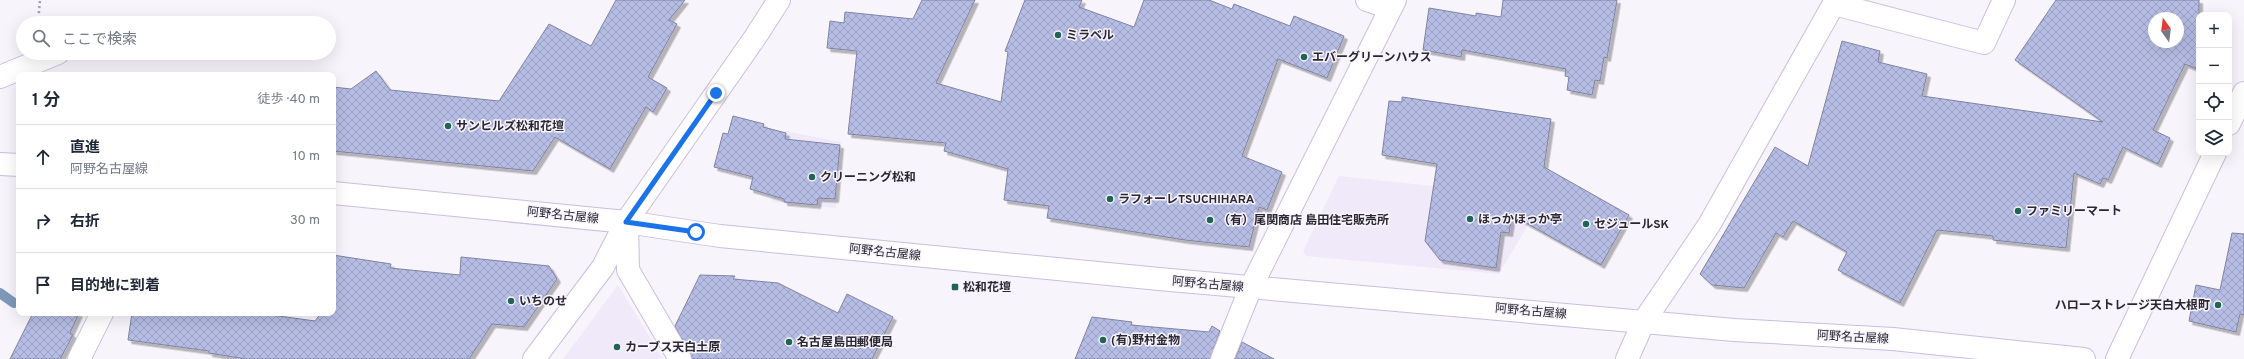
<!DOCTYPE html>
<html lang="ja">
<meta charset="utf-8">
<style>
body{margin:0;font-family:Overpass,"Noto Sans JP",sans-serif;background:#f2f2f3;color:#1f2937}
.controls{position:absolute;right:12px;top:12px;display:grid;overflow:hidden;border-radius:8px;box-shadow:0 4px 16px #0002}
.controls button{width:36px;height:36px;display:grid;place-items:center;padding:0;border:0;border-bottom:1px solid #e0e1e3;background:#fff;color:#1f2937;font:20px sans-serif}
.compass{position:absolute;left:2148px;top:12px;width:36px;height:36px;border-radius:50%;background:#fff;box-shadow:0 4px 16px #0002;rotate:346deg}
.stop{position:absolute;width:12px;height:12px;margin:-9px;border:3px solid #1a73e8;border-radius:50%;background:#fff}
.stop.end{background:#1a73e8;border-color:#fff;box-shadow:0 1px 4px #0008}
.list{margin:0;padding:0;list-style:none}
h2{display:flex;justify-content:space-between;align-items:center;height:52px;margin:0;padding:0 16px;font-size:17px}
h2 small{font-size:13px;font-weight:400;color:#747a83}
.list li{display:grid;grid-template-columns:26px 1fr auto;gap:12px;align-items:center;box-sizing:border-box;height:64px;padding:0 16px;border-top:1px solid #e0e1e3}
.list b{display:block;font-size:15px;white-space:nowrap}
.list p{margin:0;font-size:13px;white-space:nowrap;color:#747a83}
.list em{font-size:13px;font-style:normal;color:#747a83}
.icon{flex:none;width:22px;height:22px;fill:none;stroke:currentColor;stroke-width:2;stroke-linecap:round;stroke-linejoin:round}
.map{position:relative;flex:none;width:2244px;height:359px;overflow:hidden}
.search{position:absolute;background:#fff;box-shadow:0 4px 16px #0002;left:16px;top:16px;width:320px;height:44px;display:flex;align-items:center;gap:10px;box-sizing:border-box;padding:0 14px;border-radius:22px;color:#747a83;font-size:15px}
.panel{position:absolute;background:#fff;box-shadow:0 4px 16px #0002;left:16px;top:72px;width:320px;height:244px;border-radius:8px}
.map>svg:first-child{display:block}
.built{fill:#f0e9fa}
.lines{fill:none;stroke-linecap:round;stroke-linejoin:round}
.stream{stroke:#7e99b8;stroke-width:10}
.building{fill:url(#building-cross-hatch);stroke:#7e83a2;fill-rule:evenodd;filter:url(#shadow)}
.minor-casing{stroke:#cabede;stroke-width:24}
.secondary-casing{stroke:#cabede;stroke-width:24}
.path{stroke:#9f9ca5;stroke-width:2.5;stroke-dasharray:2 3;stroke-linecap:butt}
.minor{stroke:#fff;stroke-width:22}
.secondary{stroke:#fff;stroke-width:22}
.route{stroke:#1a73e8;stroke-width:5}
.poi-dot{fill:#206455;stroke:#f7f4fb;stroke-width:1.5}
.labels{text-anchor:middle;stroke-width:3;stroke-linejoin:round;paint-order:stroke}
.poi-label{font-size:12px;font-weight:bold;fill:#2b2633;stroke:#f7f4fb;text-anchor:start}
.street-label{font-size:12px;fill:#2b2633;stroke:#f7f4fb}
</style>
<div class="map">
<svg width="2244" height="359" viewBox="0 0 2244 359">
<defs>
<pattern id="building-cross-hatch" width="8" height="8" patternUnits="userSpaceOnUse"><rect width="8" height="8" fill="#b6bde4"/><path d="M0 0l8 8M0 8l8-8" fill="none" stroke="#9da2c4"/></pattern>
<filter id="shadow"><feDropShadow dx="3.5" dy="3.5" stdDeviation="0" flood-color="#0004"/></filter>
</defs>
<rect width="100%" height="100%" fill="#f7f4fb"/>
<path class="built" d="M 785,131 L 841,142 L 836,208 L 772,202 Z
M 1339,176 L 1544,198 L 1499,274 L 1306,256 L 1303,251 Z
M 618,285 L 663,359 L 563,359 Z"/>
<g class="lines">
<path class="stream" d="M 0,293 L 14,303"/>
</g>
<path class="building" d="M 616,0 L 685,0 L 669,20 L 677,24 L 648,77 L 667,88 L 653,112 L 646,107 L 610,169 L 555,137 L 533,171 L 333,151 L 333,87 L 351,89 L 376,71 L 390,90 L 499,101 L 549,24 L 591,46 Z
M 922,0 L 975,0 L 936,83 L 1001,102 L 1008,52 L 1005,51 L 1025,0 L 1082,0 L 1079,7 L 1134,27 L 1144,0 L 1209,0 L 1232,9 L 1234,4 L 1290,26 L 1294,16 L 1344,36 L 1327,78 L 1278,59 L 1242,156 L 1282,172 L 1267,210 L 1259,207 L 1249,247 L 1185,240 L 1047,218 L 1049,206 L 1004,200 L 1008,169 L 944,151 L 946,143 L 848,134 L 857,51 L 827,48 L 830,21 L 844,23 L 845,12 L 913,19 Z
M 1503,0 L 1617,0 L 1607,58 L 1604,57 L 1600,81 L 1595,80 L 1592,95 L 1567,90 L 1569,77 L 1565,76 L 1566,69 L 1462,50 L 1461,57 L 1423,50 L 1429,8 L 1476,16 L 1476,13 L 1501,17 Z
M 2056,0 L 2199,0 L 2199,70 L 2185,64 L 2153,130 L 2170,138 L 2158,164 L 2123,147 L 2108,180 L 2103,178 L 2100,184 L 2074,173 L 2066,248 L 1993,240 L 1993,236 L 1937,230 L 1900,303 L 1838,270 L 1847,252 L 1793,221 L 1783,237 L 1776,233 L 1744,288 L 1712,285 L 1700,274 L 1775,147 L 1808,166 L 1842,41 L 1880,51 L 1878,62 L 1927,74 L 1922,96 L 2103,122 L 2015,60 ZM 2154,18 L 2178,18 L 2178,42 L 2154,42 Z
M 1402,97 L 1551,119 L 1544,167 L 1629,215 L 1601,265 L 1512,215 L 1509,233 L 1501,232 L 1496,268 L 1440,260 L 1425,241 L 1437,164 L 1382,155 L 1389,101 L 1402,102 Z
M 733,116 L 764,124 L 763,127 L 786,133 L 785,139 L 840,145 L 835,199 L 818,198 L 817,205 L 784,202 L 784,199 L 750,189 L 753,177 L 714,167 L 723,133 L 728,134 Z
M 2232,233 L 2244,234 L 2244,315 L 2240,314 L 2236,332 L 2189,321 L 2196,285 L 2220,290 Z
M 333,255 L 391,264 L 390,268 L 460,275 L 461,257 L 549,266 L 557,279 L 524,327 L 492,324 L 469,359 L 246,359 L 209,353 L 209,351 L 128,340 L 132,313 L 257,313 L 315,321 L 321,313 L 333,313 Z
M 700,275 L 735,276 L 733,279 L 778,283 L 838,313 L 847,294 L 893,317 L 872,359 L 692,359 L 675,326 Z
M 33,313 L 79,313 L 70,333 L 73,335 L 60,359 L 10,359 Z
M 1092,317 L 1132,322 L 1131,325 L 1209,332 L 1212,326 L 1220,331 L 1210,359 L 1075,359 Z
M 1242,342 L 1274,359 L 1235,359 Z"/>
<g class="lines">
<defs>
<path id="minor" d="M 1367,0 L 1391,8
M 1834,4 L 1984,43 L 2004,0
M 0,77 L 58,53
M 2229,124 L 2244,93
M 627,223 L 628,270 L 680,359
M 79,359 L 102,313
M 534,359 L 603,267 L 626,222 L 756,36 L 779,0
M 1222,359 L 1251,287 L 1395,0
M 1627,359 L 1644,321 L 1709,225 L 1836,0
M 2117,359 L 2215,153"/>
<path id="secondary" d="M 0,164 L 19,165
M 333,193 L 626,222 L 720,236 L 1159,279 L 1734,330 L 1893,339 L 2084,359"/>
</defs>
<use href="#minor" class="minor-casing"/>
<use href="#secondary" class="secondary-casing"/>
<path class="path" d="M 38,23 L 40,0"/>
<use href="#minor" class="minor"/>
<use href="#secondary" class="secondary"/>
</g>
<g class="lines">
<path class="route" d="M 696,232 L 626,222 L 716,93"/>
</g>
<g class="poi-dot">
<circle cx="1058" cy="35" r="4"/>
<circle cx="1304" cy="57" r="4"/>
<circle cx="448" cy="126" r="4"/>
<circle cx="812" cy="177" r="4"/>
<circle cx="1110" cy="199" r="4"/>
<circle cx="2018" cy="211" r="4"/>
<circle cx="1470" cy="219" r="4"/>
<circle cx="1210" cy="220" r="4"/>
<circle cx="1586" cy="224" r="4"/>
<rect x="951" y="283" width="8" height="8" rx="2"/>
<circle cx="511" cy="301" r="4"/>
<circle cx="2218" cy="305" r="4"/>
<circle cx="1103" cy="340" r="4"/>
<circle cx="789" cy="342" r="4"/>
<circle cx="617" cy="347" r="4"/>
</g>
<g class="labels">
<g class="poi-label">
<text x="1066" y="39">ミラベル</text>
<text x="1312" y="61">エバーグリーンハウス</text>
<text x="456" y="130">サンヒルズ松和花壇</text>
<text x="820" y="181">クリーニング松和</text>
<text x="1118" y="203">ラフォーレTSUCHIHARA</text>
<text x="2026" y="215">ファミリーマート</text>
<text x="1478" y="223">ほっかほっか亭</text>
<text x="1218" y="224">（有）尾関商店 島田住宅販売所</text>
<text x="1594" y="228">セジュールSK</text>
<text x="963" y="291">松和花壇</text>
<text x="519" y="305">いちのせ</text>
<text x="2210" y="309" text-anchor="end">ハローストレージ天白大根町</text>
<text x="1111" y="344">(有)野村金物</text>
<text x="797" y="346">名古屋島田郵便局</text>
<text x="625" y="351">カーブス天白土原</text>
</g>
<g class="street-label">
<text transform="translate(563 215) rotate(6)" y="4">阿野名古屋線</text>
<text transform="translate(885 252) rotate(6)" y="4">阿野名古屋線</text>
<text transform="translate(1208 284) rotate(5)" y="4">阿野名古屋線</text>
<text transform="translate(1531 311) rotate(5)" y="4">阿野名古屋線</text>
<text transform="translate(1853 337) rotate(3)" y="4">阿野名古屋線</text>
</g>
</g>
</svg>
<div class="controls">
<button>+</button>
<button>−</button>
<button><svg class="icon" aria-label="locate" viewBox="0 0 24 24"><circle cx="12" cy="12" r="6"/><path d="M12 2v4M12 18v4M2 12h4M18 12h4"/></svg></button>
<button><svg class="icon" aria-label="layers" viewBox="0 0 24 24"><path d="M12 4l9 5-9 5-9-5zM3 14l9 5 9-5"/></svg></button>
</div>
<svg class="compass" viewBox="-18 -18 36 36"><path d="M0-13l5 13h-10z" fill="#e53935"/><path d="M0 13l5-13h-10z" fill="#747a83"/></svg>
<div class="stop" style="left:696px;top:232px"></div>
<div class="stop end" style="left:716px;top:93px"></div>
<div class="search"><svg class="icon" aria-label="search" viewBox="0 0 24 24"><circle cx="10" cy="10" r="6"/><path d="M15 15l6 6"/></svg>ここで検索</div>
<section class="panel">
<h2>1 分<small>徒歩 · 40 m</small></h2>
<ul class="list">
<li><svg class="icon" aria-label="ahead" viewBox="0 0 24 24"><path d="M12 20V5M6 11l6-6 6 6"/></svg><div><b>直進</b><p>阿野名古屋線</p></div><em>10 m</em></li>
<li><svg class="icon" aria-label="right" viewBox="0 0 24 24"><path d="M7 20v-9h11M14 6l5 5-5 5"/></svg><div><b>右折</b></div><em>30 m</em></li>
<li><svg class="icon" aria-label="arrive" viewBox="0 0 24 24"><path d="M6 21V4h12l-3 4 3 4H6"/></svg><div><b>目的地に到着</b></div></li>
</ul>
</section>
</div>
